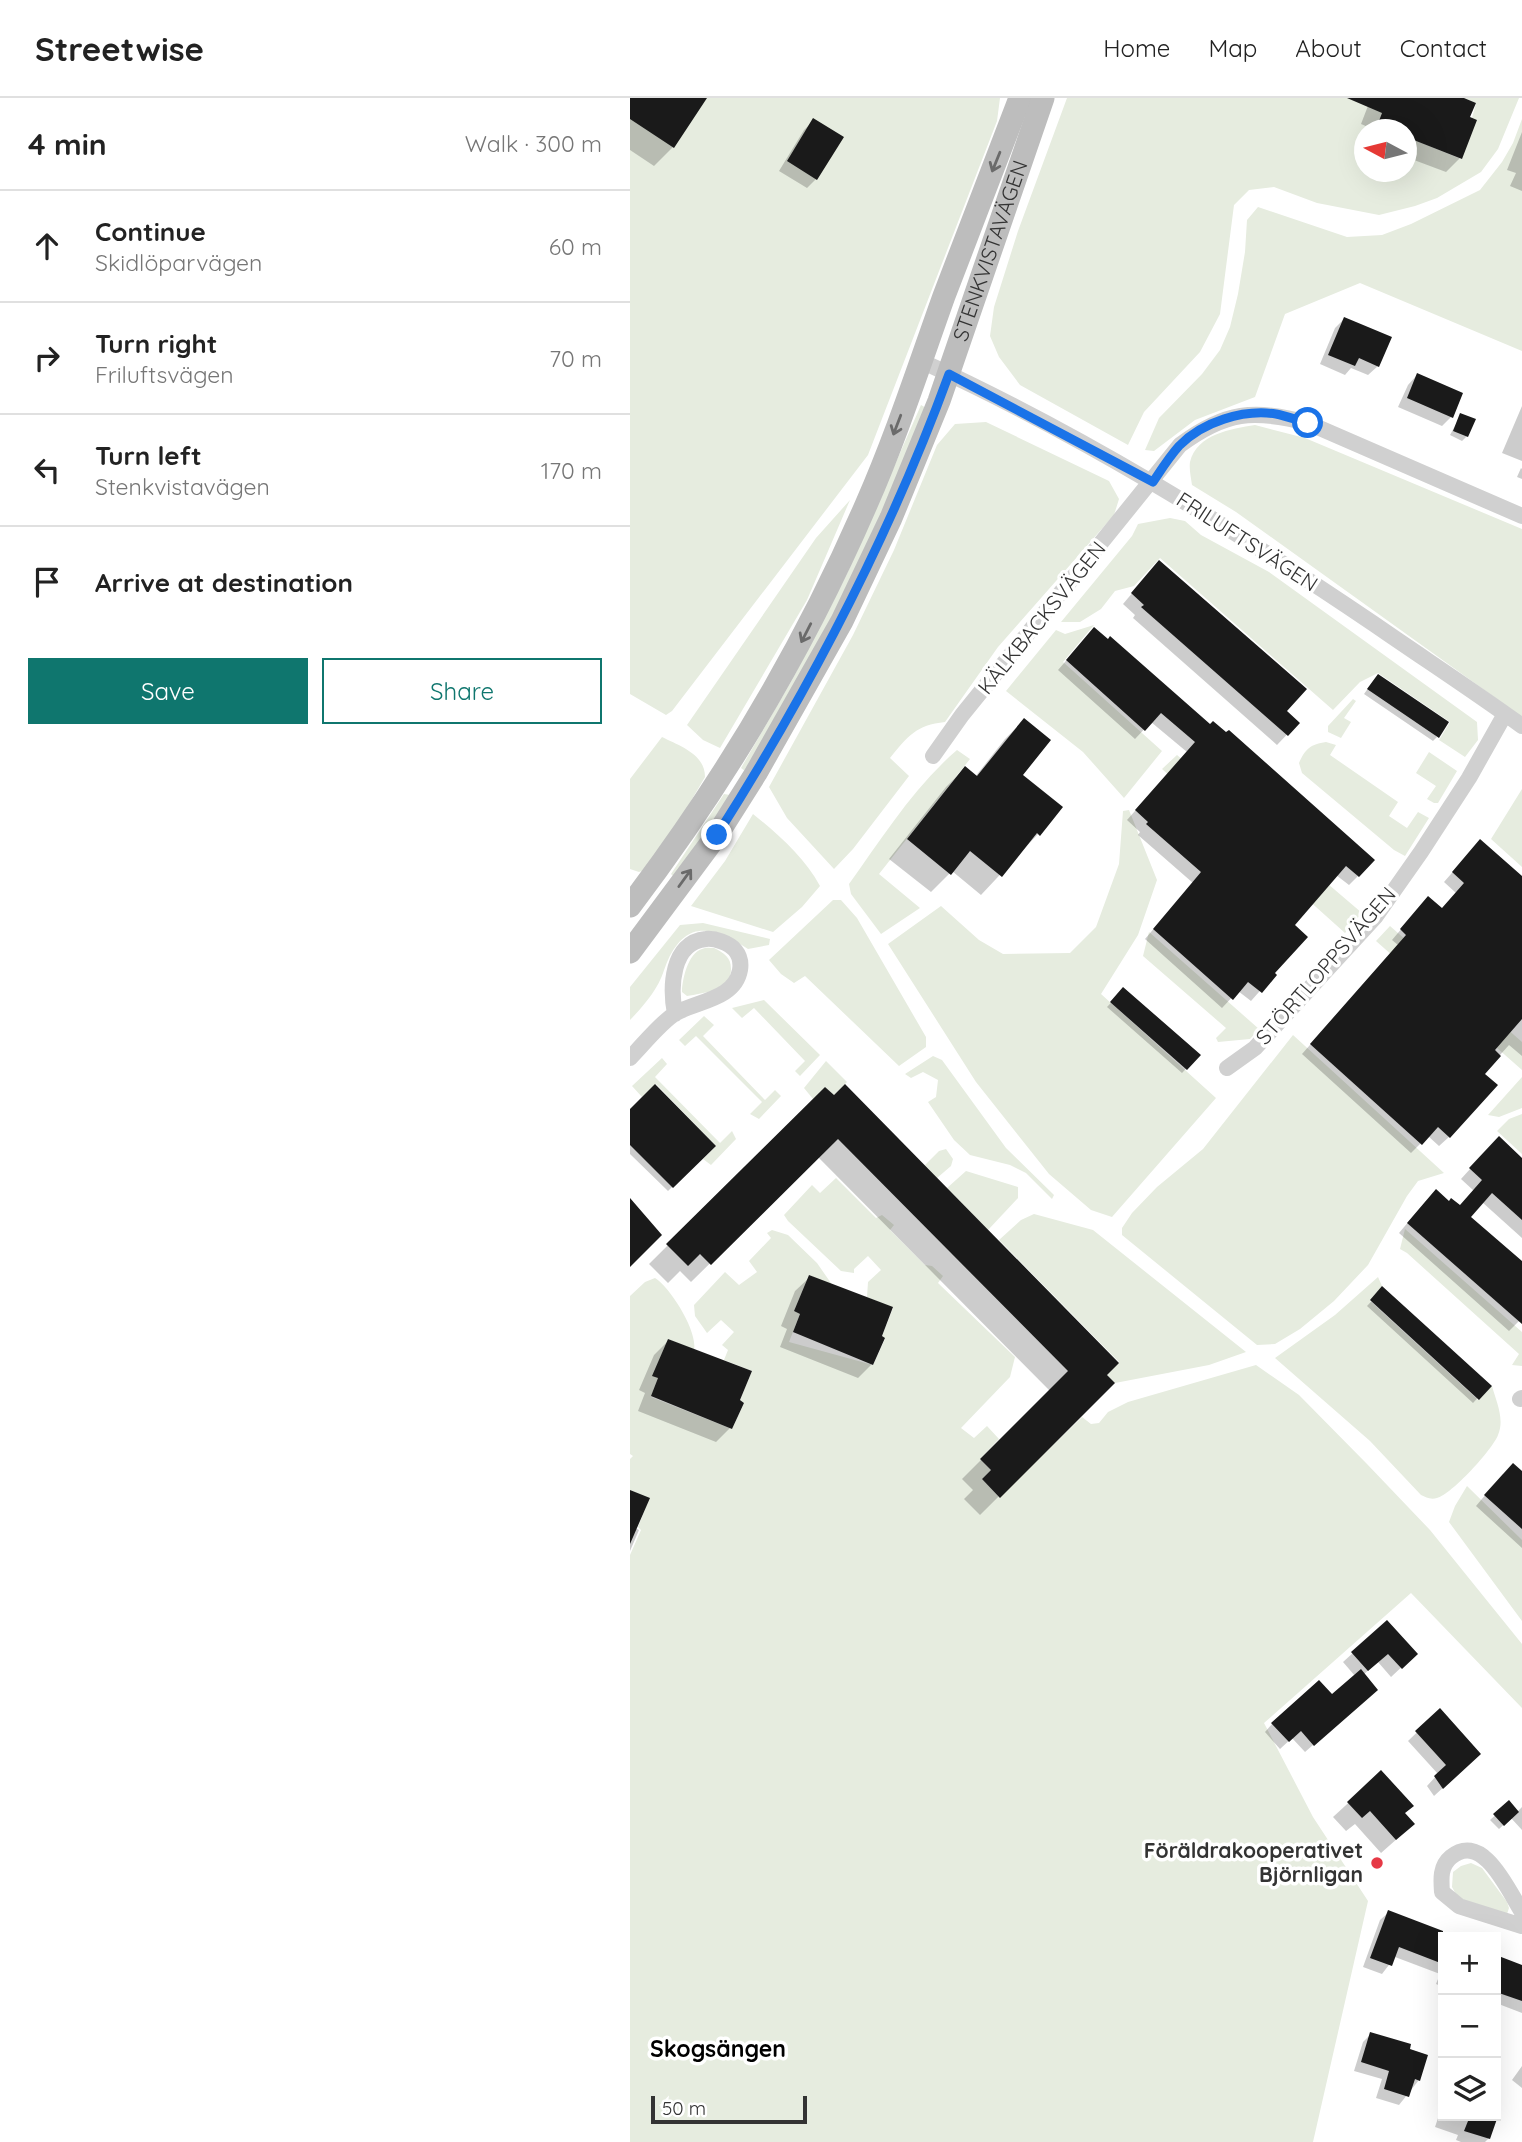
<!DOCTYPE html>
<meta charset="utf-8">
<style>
body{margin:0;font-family:Quicksand,sans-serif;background:#f2f2f2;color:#222}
.controls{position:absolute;right:21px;bottom:21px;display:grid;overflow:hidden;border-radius:0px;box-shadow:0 7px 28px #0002}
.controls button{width:63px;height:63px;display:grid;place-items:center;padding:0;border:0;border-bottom:2px solid #e0e0e0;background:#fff;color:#222;font:35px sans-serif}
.compass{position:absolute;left:724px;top:21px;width:63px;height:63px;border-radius:50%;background:#fff;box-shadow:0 7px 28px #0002;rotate:277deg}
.scale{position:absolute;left:21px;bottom:18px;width:156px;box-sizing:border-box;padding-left:7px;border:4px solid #333;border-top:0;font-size:19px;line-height:24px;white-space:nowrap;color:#333;-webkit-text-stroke:5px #fff;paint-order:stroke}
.stop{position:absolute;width:21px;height:21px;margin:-16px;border:5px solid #1a73e8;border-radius:50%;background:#fff}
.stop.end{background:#1a73e8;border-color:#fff;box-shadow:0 2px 7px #0008}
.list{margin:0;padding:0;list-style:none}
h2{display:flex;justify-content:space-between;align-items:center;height:91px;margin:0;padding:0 28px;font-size:30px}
h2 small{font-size:23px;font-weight:400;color:#767676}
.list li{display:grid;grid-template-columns:46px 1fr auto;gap:21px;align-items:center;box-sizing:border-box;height:112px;padding:0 28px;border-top:2px solid #e0e0e0}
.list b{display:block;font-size:26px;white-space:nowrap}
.list p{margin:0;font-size:23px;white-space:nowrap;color:#767676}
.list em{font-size:23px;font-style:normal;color:#767676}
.actions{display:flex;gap:14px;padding:21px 28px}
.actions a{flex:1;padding:16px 0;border:2px solid #0f766e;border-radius:0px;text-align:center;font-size:24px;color:#0f766e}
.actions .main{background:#0f766e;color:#fff}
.icon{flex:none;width:38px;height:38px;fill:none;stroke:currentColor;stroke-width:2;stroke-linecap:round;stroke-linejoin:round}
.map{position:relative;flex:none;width:892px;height:2044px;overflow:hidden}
header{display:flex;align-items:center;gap:42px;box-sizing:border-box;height:98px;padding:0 35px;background:#fff;border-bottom:2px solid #e0e0e0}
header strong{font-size:33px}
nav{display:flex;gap:38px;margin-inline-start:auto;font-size:24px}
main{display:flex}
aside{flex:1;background:#fff}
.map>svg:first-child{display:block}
.green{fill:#e6ecdf}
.shadow{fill:#0003}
.building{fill:#1a1a1a}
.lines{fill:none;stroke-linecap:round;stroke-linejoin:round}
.minor{stroke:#d0d0d0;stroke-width:16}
.secondary{stroke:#bdbdbd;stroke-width:23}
.oneway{stroke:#6a6a6a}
.route{stroke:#1a73e8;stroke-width:9}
.poi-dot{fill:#e63946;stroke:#fff;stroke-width:2.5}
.labels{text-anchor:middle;stroke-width:7;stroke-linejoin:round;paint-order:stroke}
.street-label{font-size:21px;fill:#333;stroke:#fff}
.poi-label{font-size:21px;font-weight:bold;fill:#333;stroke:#fff;text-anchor:end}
.neighbourhood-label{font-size:23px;font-weight:bold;fill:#000;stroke:#fff}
</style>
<header>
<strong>Streetwise</strong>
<nav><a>Home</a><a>Map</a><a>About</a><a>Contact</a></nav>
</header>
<main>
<aside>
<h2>4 min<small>Walk · 300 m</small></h2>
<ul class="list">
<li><svg class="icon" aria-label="ahead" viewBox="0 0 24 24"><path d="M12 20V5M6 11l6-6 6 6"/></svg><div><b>Continue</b><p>Skidlöparvägen</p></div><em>60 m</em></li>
<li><svg class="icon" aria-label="right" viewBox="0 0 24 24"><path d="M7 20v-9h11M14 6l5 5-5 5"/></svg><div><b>Turn right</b><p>Friluftsvägen</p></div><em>70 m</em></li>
<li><svg class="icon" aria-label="left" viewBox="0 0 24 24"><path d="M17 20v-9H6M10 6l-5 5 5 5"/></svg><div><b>Turn left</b><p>Stenkvistavägen</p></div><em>170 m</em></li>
<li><svg class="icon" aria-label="arrive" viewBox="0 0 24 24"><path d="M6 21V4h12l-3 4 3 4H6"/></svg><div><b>Arrive at destination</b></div></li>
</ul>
<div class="actions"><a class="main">Save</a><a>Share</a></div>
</aside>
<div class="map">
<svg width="892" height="2044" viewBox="0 0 892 2044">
<rect width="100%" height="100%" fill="#fff"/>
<path class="green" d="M 0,0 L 370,0 L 367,23 L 238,357 L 42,613 L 36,617 L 0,596 Z
M 437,0 L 749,0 L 752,15 L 747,28 L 756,31 L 734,32 L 734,74 L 776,74 L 777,39 L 831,61 L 846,5 L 834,0 L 889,0 L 868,51 L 851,74 L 807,100 L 785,108 L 749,117 L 687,105 L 644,89 L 619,92 L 604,107 L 590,216 L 570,254 L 514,314 L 498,347 L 390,287 L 369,259 L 360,238 L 364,209 L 388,133 Z
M 892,21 L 892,253 L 730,185 L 655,216 L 625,299 L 565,322 L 524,353 L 515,352 L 529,320 L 572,276 L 590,252 L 600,229 L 608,196 L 615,154 L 617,122 L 628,109 L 717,139 L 752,137 L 781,126 L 850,92 L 872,64 L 883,45 Z
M 291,307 L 298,311 L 215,496 L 115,673 L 111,670 L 162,582 L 217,476 Z
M 356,324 L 479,383 L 489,401 L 484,417 L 368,549 L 315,624 C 286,627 278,638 260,660 L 279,678 L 223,751 L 204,771 L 157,720 L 139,689 L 223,537 L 264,452 L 307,347 L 325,326 Z
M 625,327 L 675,340 L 892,431 L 892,619 L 606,414 L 562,387 C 561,380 559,371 560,364 C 567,336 601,331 625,327 Z
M 220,402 L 177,502 L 90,650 L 73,642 L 57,627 L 186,440 Z
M 540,420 L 555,423 L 571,437 L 639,474 L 847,624 L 848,642 L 835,659 L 809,642 L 820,624 L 748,575 L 730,584 L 703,612 L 530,460 L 504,488 L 485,493 L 471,511 L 450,524 L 431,524 L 502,438 L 508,426 Z
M 464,527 L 433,564 L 532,653 L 494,700 L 453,654 L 376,593 L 426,532 L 435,536 Z
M 723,601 L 726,603 L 714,620 L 721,624 L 711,640 L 698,634 L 698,628 Z
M 32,639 C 50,648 75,656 75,679 L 22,769 L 9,774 L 0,771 L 0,681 Z
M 696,644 L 706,647 L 700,657 L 768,704 L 759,718 L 777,730 L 788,714 L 799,720 L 775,758 L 764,752 L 672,675 L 669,665 C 675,651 681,646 696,644 Z
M 327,652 L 340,661 L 249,776 L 290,810 L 251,836 L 221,796 L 219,786 C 252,740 284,689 327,652 Z
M 799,654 L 827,673 L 808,705 L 804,705 L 797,701 L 806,688 L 786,675 Z
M 547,657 L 732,815 L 715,835 L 532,671 Z
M 892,691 L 892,769 L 861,741 Z
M 94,696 L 100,697 L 45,780 L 41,776 Z
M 499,712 L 527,782 L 508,837 L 471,896 L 586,1000 L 482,1119 L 461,1112 L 419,1076 L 346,984 L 258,846 L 311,808 L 349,842 L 373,856 L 440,855 L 466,829 L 489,766 L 493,713 Z
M 123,716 C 148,736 175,760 190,788 L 172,809 L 143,834 L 61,808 L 95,763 Z
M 203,802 L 211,802 L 227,820 L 296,939 L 296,949 L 269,968 L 175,878 L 164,885 L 151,876 L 139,862 Z
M 73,825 L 140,841 L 139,847 L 118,851 C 84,830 58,820 38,862 C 34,871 32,880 27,888 C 20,900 10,912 0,922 L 0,889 L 50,827 Z
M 760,828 L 892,944 L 892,972 L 746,843 Z
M 519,834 L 629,931 L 620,941 L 588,944 L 586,940 L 596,930 L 513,858 Z
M 84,850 C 94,855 101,859 101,871 C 101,893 73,895 57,898 L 52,894 C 52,882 58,855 72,851 C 76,849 80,850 84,850 Z
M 134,902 L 190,957 L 170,978 L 165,973 L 175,963 L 124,910 L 112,920 L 102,910 Z
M 74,918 L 84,927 L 73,938 L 135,1002 L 145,992 L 151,998 L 129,1021 L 120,1016 L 132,1004 L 66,938 L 55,948 L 49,942 Z
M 663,937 L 814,1075 L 788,1083 L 777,1098 L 738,1167 L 704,1203 L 670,1231 L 645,1246 L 627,1247 L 492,1137 L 492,1130 L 502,1115 L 527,1089 L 573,1051 Z
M 303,958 L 312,962 L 376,1050 L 424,1097 L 422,1101 L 396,1075 L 380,1067 L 340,1057 L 324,1042 L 298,1004 L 306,999 L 308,982 L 293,974 L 281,980 L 275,976 Z
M 32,960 L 37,966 L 25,979 L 90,1045 L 102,1033 L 106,1041 L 81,1067 L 73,1061 L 86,1048 L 26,986 L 12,999 L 2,988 Z
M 196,963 L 217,984 L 204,997 L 195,989 L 183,1001 L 174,990 Z
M 892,979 L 892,1010 L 869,1019 L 858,1017 Z
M 892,1016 L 892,1056 L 867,1033 L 879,1021 Z
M 316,1051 L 323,1061 L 321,1068 L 307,1080 L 295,1067 L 309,1053 Z
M 336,1073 L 388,1089 L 388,1100 L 358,1132 L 317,1090 Z
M 206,1080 L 246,1120 L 252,1117 L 264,1127 L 260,1132 L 295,1167 L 302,1168 L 313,1178 L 308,1185 L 385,1259 L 380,1279 L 331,1330 L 344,1340 L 357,1328 L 369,1341 L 350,1361 L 361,1372 L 352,1381 L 369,1399 L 452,1319 L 461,1326 L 469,1325 L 478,1314 L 498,1304 L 626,1267 L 669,1297 L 737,1366 L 800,1432 L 892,1546 L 892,1610 L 781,1495 L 634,1625 L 683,1719 L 738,1803 L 683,2044 L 0,2044 L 0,1457 L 11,1432 L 8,1429 L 19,1401 L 0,1392 L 0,1361 L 3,1358 L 0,1356 L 0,1198 L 15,1184 L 25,1180 C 41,1190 68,1234 64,1252 L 38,1241 L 23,1277 L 28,1280 L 21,1299 L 102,1331 L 114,1305 L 110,1302 L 122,1273 L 94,1262 L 98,1252 L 92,1247 L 104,1234 L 91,1222 L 77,1235 L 65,1218 L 64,1207 L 95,1174 L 109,1187 L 127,1174 L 119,1163 L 141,1140 L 137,1135 L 142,1132 L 158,1137 L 187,1165 L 203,1188 L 179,1177 L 164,1213 L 170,1216 L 159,1244 L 243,1267 L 255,1241 L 252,1238 L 263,1210 L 237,1199 L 238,1184 L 251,1172 L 238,1158 L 224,1171 L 224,1175 L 211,1173 L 158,1123 L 154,1117 L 182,1087 L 190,1095 Z
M 404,1116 L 463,1132 L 616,1254 L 579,1267 L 485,1285 L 477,1277 L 489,1264 L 369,1142 L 391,1122 Z
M 775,1131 L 892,1234 L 892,1268 L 882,1267 L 889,1256 L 777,1155 L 770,1151 Z
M 748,1179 L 752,1188 L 740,1203 L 848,1302 L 862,1288 C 866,1303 875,1321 868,1337 C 863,1351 821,1397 807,1400 C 800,1402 796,1399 791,1397 L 740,1343 L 645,1260 L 705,1217 Z
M 837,1388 L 892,1442 L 892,1523 L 819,1424 L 825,1408 Z
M 841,1765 L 852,1770 L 877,1804 L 879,1810 L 877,1816 L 828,1800 L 822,1789 L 823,1774 L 831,1768 Z"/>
<path class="shadow" d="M 0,0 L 75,0 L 43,49 L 24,68 L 0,52 Z
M 741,0 L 829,0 L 838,20 L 830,60 L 816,74 L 776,59 L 776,32 L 738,32 L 738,29 L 731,26 Z
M 183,23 L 186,81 L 177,90 L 149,73 L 174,32 Z
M 892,34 L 892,93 L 880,88 L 886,75 L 877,72 Z
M 714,221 L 748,268 L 738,277 L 721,270 L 715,277 L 690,266 L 705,230 Z
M 787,277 L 821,319 L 812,328 L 768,309 L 778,287 Z
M 892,308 L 892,363 L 872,355 Z
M 831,317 L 837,338 L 832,343 L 820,337 Z
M 891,370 L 892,371 L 892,381 L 887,379 Z
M 520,474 L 668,625 L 647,647 L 503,520 L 505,517 L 493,506 Z
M 455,541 L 728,778 L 719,787 L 706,777 L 663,827 L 642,875 L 644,877 L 621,903 L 608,893 L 592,910 L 515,841 L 563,785 L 508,737 L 510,734 L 497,722 L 557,654 L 521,624 L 505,641 L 428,572 Z
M 744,582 L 807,639 L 803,643 L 734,596 Z
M 394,622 L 391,677 L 431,709 L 408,736 L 351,797 L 322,773 L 301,794 L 259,761 L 316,689 L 335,670 L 345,679 L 375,641 Z
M 841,753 L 892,780 L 892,958 L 879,947 L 853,976 L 819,1039 L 809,1048 L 798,1038 L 781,1055 L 672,956 L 768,847 L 762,842 L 789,810 L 811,812 L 826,795 L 814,784 Z
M 493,892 L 568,958 L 552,975 L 477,909 Z
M 195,991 L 483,1285 L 350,1417 L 334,1401 L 343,1392 L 332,1381 L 420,1293 L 188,1059 L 61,1184 L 50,1173 L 38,1185 L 19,1166 Z
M 0,1013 L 84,1048 L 38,1093 L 0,1056 Z
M 859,1050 L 892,1063 L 892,1140 L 852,1104 L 839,1119 L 892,1220 L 879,1233 L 769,1135 L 796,1103 L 818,1105 L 829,1109 L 844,1093 L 831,1081 Z
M 180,1179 L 242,1266 L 228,1280 L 150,1249 L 157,1231 L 151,1228 L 165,1193 Z
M 753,1191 L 859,1288 L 843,1305 L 737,1208 Z
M 38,1243 L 100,1330 L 86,1344 L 8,1313 L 15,1295 L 9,1292 L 24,1257 Z
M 892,1375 L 892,1450 L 846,1408 L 873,1376 Z
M 0,1394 L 5,1430 L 9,1432 L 0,1453 Z
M 757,1524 L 776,1565 L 761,1579 L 748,1564 L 733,1577 L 738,1599 L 675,1654 L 662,1640 L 650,1651 L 635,1634 L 642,1626 L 701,1598 L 725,1578 L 713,1564 Z
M 810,1612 L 840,1665 L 804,1698 L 797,1688 L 808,1676 L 778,1643 Z
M 751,1675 L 774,1716 L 768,1740 L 751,1755 L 725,1726 L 716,1733 L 703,1719 Z
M 879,1705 L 887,1714 L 892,1709 L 892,1732 L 881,1720 L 869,1731 L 860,1722 Z
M 759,1814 L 821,1838 L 813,1839 L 813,1889 L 806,1886 L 810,1876 L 765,1859 L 752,1876 L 733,1869 L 750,1822 Z
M 866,1859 L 892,1869 L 892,1915 L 866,1905 Z
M 741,1936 L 778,1952 L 789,1982 L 769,2007 L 746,2000 L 752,1981 L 724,1973 L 733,1944 Z
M 892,1968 L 892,1990 L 882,1982 Z
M 813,2005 L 813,2018 L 866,2018 L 866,2009 L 869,2010 L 859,2040 L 855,2044 L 831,2044 L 826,2042 L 828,2037 L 805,2029 Z"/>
<path class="building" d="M 0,0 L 77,0 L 44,50 L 0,21 Z
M 717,0 L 834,0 L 846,5 L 840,19 L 847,22 L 832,61 L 776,39 L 776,32 L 756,32 L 747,28 L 752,15 Z
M 183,20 L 214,39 L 187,82 L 157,63 Z
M 714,219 L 762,239 L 749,269 L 729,260 L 725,268 L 698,257 Z
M 787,275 L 833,295 L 823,320 L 777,300 Z
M 830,315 L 846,321 L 838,339 L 823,333 Z
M 529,462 L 677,591 L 657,613 L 670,625 L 658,638 L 511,509 L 514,507 L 501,495 Z
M 464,529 L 478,541 L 480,538 L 580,626 L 583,623 L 596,634 L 599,632 L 745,762 L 729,779 L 716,768 L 665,827 L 678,839 L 645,875 L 647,877 L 632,895 L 618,884 L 603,902 L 523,831 L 571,774 L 516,726 L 518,724 L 505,712 L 565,644 L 531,615 L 515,633 L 436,562 Z
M 748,576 L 819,624 L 809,640 L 737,591 Z
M 394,620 L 421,642 L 393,677 L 433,709 L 410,738 L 407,735 L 372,779 L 340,753 L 321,777 L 277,741 L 335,668 L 347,678 Z
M 850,741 L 892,778 L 892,921 L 865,952 L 871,958 L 855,976 L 868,987 L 820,1040 L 808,1029 L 792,1047 L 680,946 L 776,837 L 770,831 L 798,798 L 812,810 L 834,785 L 822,774 Z
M 493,889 L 571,957 L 557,972 L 480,904 Z
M 25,986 L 86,1048 L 43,1090 L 0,1047 L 0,1011 Z
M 215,986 L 489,1265 L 477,1277 L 485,1285 L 370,1400 L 352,1381 L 361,1372 L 350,1361 L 438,1273 L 208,1041 L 81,1167 L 70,1156 L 58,1168 L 36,1146 L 195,989 L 204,997 Z
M 869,1038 L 892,1060 L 892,1122 L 862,1095 L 841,1119 L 892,1163 L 892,1226 L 777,1125 L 806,1091 L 819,1103 L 821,1100 L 830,1107 L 852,1082 L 839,1070 Z
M 0,1100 L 32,1137 L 0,1169 Z
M 179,1177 L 263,1209 L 252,1238 L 255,1240 L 243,1267 L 163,1234 L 170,1216 L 164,1213 Z
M 752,1188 L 862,1288 L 849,1302 L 740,1202 Z
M 38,1241 L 122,1273 L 110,1302 L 114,1305 L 102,1331 L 21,1298 L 28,1280 L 22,1278 Z
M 883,1365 L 892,1373 L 892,1431 L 854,1397 Z
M 0,1392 L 20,1400 L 0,1446 Z
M 757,1522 L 788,1556 L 772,1571 L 758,1556 L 738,1573 L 721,1554 Z
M 731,1571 L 748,1592 L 684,1648 L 671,1633 L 659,1644 L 641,1625 L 689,1582 L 702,1596 Z
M 810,1610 L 851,1656 L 813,1691 L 804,1678 L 816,1667 L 785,1633 Z
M 751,1672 L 784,1708 L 775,1715 L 785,1726 L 766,1742 L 740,1713 L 732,1720 L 717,1704 Z
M 879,1702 L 889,1714 L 874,1728 L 863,1716 Z
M 758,1812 L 813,1833 L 813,1866 L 769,1849 L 762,1868 L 740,1860 Z
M 866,1857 L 892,1867 L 892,1903 L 866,1894 Z
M 740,1934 L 781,1946 L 780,1951 L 798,1957 L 790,1983 L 785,1981 L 779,1999 L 754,1991 L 759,1973 L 731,1964 Z
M 840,2018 L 868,2018 L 860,2041 L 834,2033 Z"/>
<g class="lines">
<path class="minor" d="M 291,263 C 451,336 599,428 744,526 C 793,560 844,593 892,628
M 303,658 L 332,617 L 550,347 C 596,313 623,311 678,325 L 892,418
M 0,960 C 13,947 31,924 46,915 C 68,903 105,901 110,872 C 111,866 110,858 105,852 C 99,845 85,840 76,841 C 41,844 40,890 45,916
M 597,970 L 625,950 L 746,818 L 791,754 L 839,680 L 875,616
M 890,1301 L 892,1300
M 892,1814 C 878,1792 853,1733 821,1759 C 810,1768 811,1781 812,1794 L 829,1808 L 892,1828"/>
<g class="secondary">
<path d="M 0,808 C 94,684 174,550 236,407 C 266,339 289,268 314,198 C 339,132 365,66 390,0"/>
<path id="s1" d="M 0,854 L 87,737 L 126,675 L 212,523 L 261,420 L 309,303 L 413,0"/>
</g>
</g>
<defs><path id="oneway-shaft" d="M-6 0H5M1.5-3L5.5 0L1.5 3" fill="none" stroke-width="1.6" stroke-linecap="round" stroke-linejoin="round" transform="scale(1.75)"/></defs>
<g class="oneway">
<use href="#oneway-shaft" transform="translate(366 64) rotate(112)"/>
<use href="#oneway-shaft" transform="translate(267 327) rotate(111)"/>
<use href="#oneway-shaft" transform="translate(176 535) rotate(117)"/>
<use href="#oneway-shaft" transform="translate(55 780) rotate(-54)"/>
</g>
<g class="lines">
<path class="route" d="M 87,737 C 179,592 260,438 319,276 L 523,384 C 531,372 539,359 549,348 C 572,324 613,311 646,316 C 656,318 667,322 678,325"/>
</g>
<circle class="poi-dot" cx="747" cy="1765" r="7"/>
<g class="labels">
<g class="street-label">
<text dy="7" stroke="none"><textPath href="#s1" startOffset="793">STENKVISTAVÄGEN</textPath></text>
<text transform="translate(617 444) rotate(33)" y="7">FRILUFTSVÄGEN</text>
<text transform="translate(412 520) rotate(-51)" y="7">KÄLKBACKSVÄGEN</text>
<text transform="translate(696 868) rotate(-49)" y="7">STÖRTLOPPSVÄGEN</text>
</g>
<g class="poi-label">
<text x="733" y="1760">Föräldrakooperativet<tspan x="733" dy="24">Björnligan</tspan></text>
</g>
<g class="neighbourhood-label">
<text x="88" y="1959">Skogsängen</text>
</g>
</g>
</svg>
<div class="controls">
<button>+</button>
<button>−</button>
<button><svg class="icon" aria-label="layers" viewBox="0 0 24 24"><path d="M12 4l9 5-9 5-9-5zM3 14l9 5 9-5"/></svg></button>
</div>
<svg class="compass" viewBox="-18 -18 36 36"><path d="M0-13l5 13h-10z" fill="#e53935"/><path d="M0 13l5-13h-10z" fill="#767676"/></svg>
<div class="scale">50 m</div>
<div class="stop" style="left:678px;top:325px"></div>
<div class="stop end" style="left:87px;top:737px"></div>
</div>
</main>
